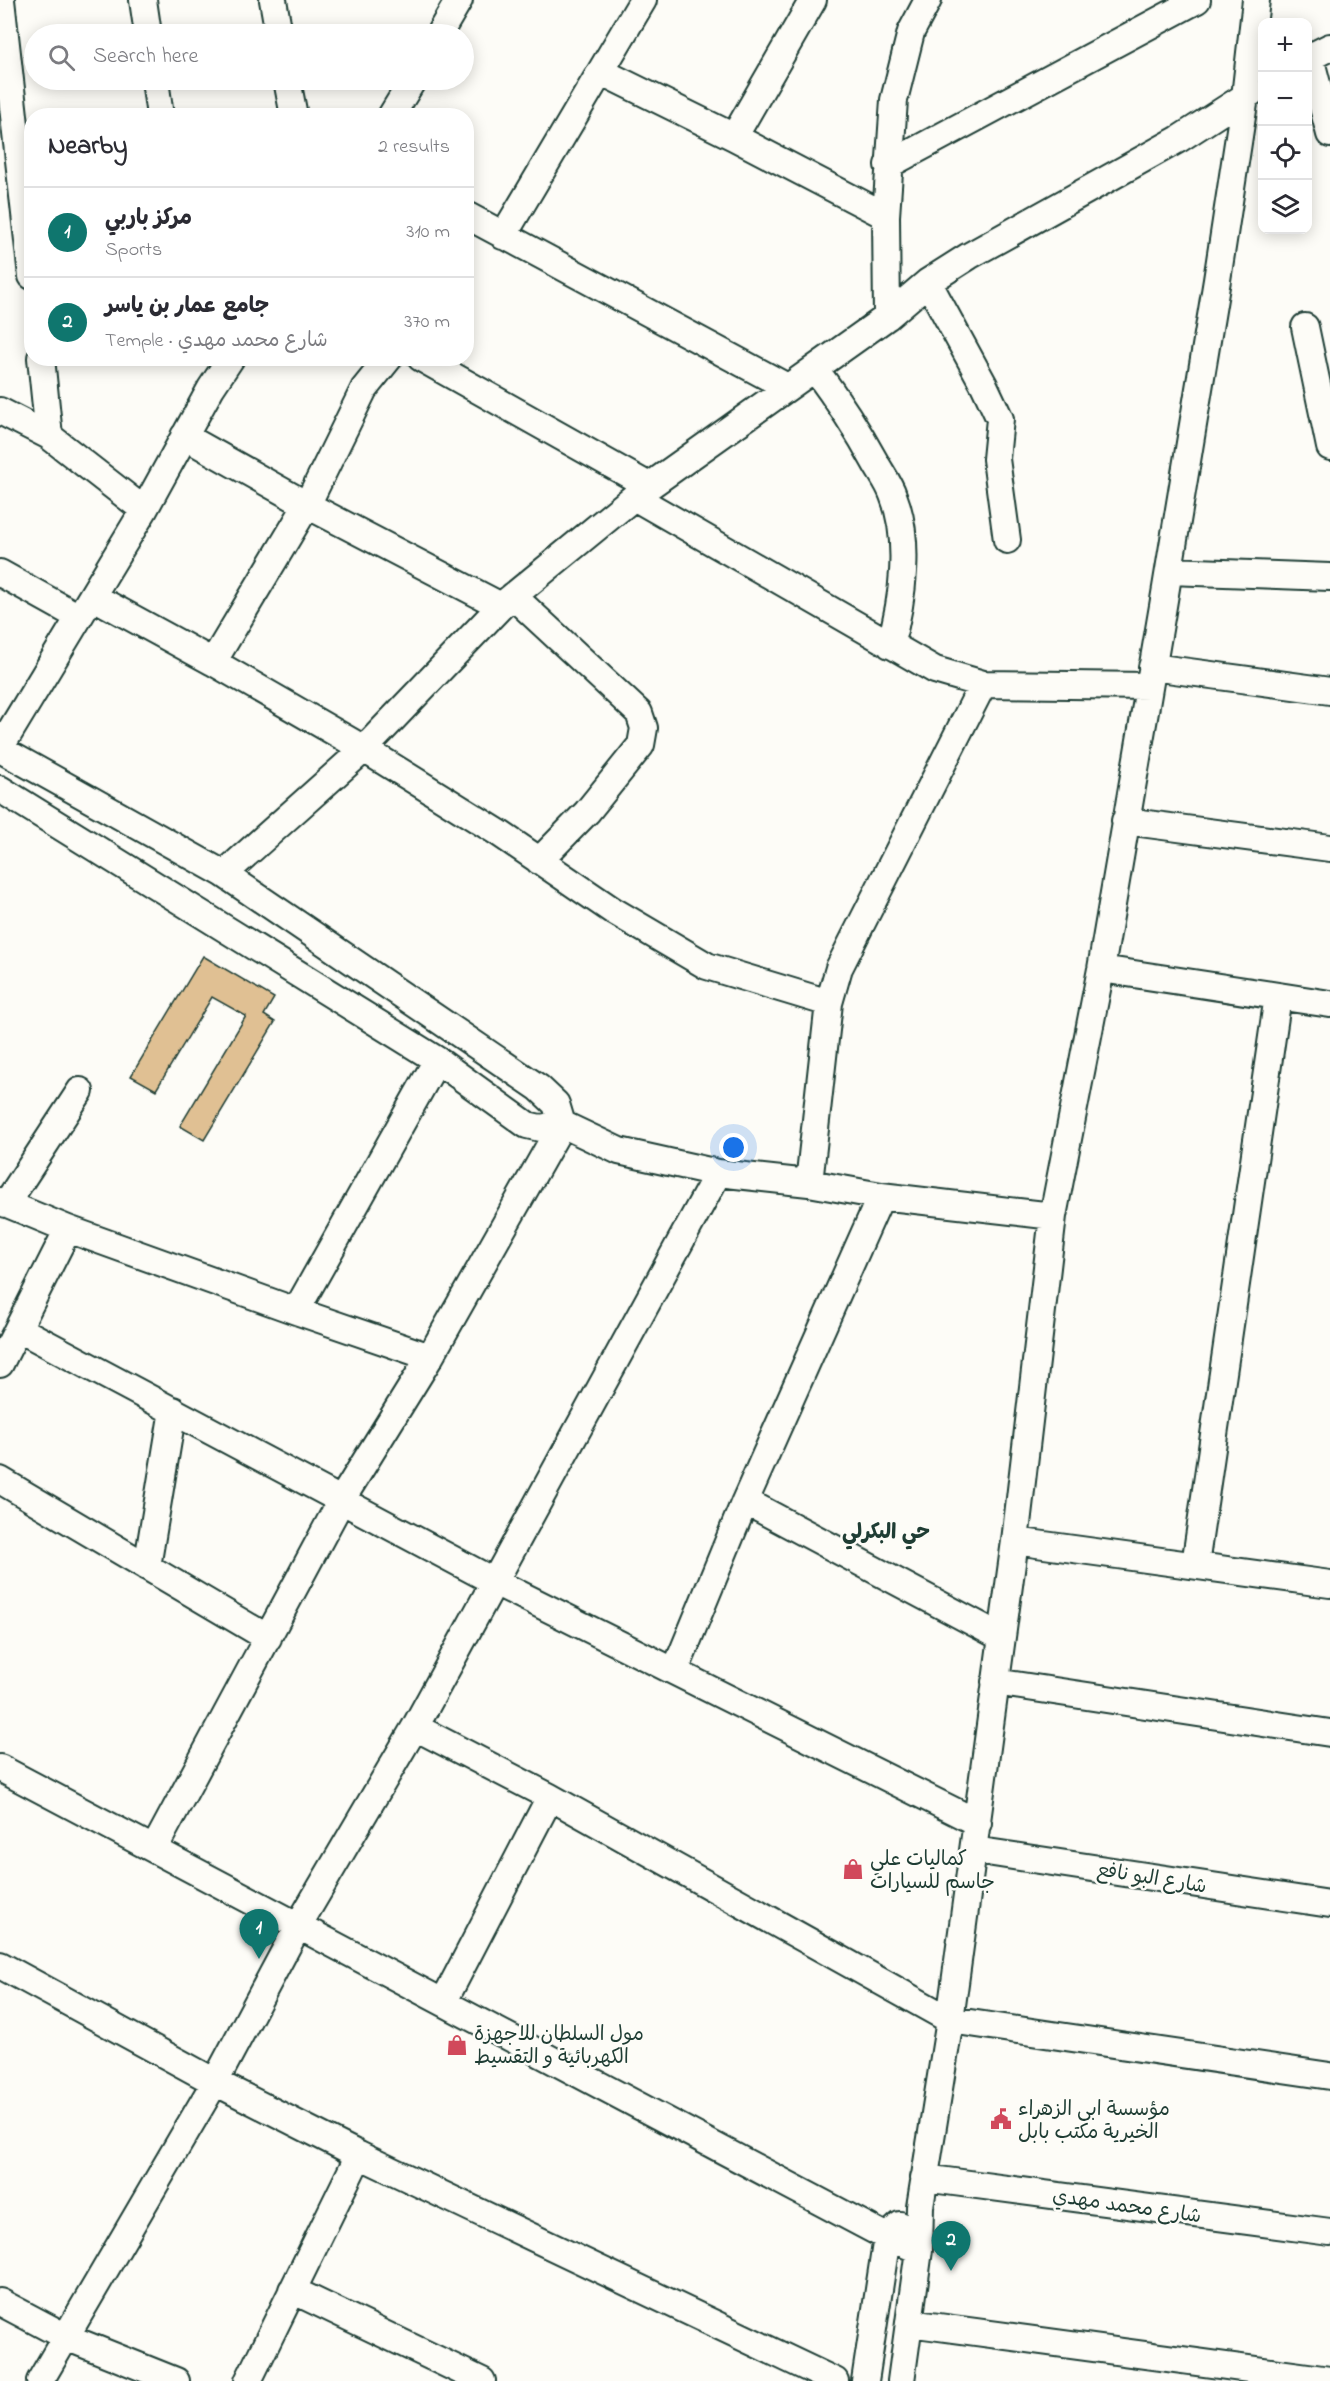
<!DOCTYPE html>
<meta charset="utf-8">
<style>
body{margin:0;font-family:"Indie Flower","Playpen Sans Arabic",sans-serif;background:#f7f7f7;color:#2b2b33}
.controls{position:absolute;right:18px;top:18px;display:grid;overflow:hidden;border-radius:12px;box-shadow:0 3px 15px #0003}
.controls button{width:54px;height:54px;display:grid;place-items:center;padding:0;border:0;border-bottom:2px solid #e1e1e2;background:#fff;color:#2b2b33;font:30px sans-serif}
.you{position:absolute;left:734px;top:1148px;width:21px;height:21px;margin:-15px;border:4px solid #fff;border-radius:50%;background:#1a73e8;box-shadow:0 0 0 9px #1a73e833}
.badge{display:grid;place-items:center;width:39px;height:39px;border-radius:50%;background:#0f766e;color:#fff;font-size:20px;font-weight:700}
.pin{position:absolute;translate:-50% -50px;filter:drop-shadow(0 2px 3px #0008)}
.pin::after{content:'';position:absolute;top:32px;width:21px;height:18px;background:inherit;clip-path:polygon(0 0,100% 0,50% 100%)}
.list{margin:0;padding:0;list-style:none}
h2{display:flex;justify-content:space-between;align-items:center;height:78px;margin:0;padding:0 24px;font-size:26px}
h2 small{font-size:20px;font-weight:400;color:#7c7c81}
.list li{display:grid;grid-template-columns:39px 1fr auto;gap:18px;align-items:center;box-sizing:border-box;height:90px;padding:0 24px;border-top:2px solid #e1e1e2}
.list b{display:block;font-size:22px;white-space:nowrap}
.list p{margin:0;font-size:20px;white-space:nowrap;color:#7c7c81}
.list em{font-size:20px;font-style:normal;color:#7c7c81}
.icon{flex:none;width:33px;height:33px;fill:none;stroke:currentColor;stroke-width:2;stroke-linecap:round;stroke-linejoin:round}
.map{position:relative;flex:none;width:1330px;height:2381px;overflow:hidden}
.search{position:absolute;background:#fff;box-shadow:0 3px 15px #0003;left:24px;top:24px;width:450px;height:66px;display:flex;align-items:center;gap:15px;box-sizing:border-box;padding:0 21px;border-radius:33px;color:#7c7c81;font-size:22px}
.panel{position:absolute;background:#fff;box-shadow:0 3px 15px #0003;left:24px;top:108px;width:450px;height:258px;border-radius:24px}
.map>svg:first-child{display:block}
.building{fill:#e0c093;stroke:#1f3d34;stroke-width:1.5}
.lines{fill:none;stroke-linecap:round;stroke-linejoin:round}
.minor-casing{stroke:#1f3d34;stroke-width:30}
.minor{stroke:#fdfcf7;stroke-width:26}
.labels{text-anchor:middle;stroke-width:5;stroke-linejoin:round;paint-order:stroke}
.poi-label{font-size:20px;fill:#1f3d34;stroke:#fdfcf7;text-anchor:start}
.street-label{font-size:20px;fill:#1f3d34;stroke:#fdfcf7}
.neighbourhood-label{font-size:21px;font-weight:bold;fill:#1f3d34;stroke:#fdfcf7}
</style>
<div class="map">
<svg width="1330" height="2381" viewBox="0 0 1330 2381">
<rect width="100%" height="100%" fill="#fdfcf7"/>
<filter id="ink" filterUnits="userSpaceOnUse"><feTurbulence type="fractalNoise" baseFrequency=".0167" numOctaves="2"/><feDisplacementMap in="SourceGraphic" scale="12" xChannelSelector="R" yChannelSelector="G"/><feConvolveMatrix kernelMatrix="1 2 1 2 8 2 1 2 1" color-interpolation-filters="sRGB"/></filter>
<g filter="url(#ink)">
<path class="building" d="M 203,956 L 274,998 L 264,1015 L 275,1022 L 204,1140 L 180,1126 L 246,1016 L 212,997 L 156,1090 L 131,1076 Z"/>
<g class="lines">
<defs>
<path id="minor" d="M 1,0 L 32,276
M 143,0 L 148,34
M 273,0 L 279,34
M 439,34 L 459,0
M 1310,57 L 1330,134
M 1308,58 L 1330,47
M 602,72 L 734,137 L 886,216
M 155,80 L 160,116
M 287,80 L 294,116
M 391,116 L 413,80
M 734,137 L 813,0
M 888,165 L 1197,0
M 466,215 L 787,387
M 503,236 L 643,0
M 928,282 L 984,385 L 1000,419 L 996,459 L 1007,540
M 887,317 L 886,216 L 894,100 L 911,32 L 928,0
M 1305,327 L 1330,447
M 41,358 L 49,436
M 421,358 L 649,486
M 815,369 C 838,400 857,429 875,462 C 881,473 889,483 893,495 C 911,540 903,600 890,645
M 0,411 L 49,436 L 144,510
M 184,436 L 307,505 L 501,606
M 634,497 L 935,670 L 983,684 L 1149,686
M 1169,571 L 1330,577
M 0,573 L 79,617
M 92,596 L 213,662 L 364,749 L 499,833 L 612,910 L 707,966 L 829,1003
M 513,596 L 639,713 L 644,728 L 641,745 L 587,812 L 539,861
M 213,662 L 307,505 L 364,389 L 389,358
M 1152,667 L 1330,691
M 0,748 L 144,510 L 211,388 L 231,358
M 0,749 L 224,874 L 539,1088 L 556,1104 L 562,1124 L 430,1357 L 342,1499 L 154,1849
M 0,789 L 437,1060 L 527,1125 L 540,1128 L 562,1124 L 619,1151 L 718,1173 L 809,1183 L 881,1196 L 1053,1216
M 1125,821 L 1330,848
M 224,874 L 364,749 L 501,606 L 634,497 L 887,317 L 928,282 L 969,256 L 1179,139 L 1252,92
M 1101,969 L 1330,1004
M 809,1183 L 829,1003 L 839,968 L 983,684
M 0,1201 L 68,1229 L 296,1311 L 430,1357
M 6,1204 L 80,1091
M 296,1311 L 437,1060
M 19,1329 L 495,1582 L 978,1823
M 0,1364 L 68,1229
M 0,1480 L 268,1638
M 745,1501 L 1001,1637
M 1015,1541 L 1330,1584
M 1195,1565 L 1278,996
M 147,1567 L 173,1410
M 675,1671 L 745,1501 L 881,1196
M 995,1682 L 1330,1733
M 415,1727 L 550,1797 L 950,2020 L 1330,2076
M 0,1768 L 887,2237 L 919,2250
M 974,1850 L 1330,1904
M 0,1965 L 215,2082 L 359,2155 L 835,2381
M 444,2001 L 550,1797
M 924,2178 L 1330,2232
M 292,2290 L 482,2381
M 0,2302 L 66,2337 L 176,2381
M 909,2323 L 1330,2380
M 40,2381 L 215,2082 L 298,1926 L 415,1727 L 718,1173
M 248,2381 L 359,2155
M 865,2381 L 887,2237 L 900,2225
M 901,2381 L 919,2250 L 920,2207 L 950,2020 L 1015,1541 L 1053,1216 L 1101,969 L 1163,606 L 1217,280 L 1245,97 L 1256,0"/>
</defs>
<use href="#minor" class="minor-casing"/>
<use href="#minor" class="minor"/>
</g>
</g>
<defs>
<symbol id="shop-bare" viewBox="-9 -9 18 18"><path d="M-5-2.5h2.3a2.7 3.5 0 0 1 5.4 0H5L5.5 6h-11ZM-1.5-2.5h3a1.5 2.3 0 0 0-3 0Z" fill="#d1495b" stroke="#fdfcf7" stroke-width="2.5" paint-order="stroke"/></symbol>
<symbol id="civic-bare" viewBox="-9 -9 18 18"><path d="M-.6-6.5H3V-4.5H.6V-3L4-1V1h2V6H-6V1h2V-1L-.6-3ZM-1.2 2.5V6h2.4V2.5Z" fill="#d1495b" stroke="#fdfcf7" stroke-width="2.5" paint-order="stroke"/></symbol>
</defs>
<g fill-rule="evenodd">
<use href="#shop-bare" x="838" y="1854" width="30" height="30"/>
<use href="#shop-bare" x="442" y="2030" width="30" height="30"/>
<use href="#civic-bare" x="986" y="2104" width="30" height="30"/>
</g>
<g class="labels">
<g class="poi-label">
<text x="870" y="1865">كماليات علي<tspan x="870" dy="23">جاسم للسيارات</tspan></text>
<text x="474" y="2040">مول السلطان للاجهزة<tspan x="474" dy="23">الكهربائية و التقسيط</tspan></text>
<text x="1018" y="2115">مؤسسة ابي الزهراء<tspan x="1018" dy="23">الخيرية مكتب بابل</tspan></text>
</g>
<g class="street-label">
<text transform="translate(1152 1877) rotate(9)" y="7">شارع البو نافع</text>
<text transform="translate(1127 2205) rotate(8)" y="7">شارع محمد مهدي</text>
</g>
<g class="neighbourhood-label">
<text x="886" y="1538">حي البكرلي</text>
</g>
</g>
</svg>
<div class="controls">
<button>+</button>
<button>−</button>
<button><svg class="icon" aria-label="locate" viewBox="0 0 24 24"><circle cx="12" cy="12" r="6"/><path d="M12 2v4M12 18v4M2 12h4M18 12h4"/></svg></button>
<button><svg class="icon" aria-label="layers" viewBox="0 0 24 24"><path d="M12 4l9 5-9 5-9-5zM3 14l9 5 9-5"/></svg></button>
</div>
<div class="you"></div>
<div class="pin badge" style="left:259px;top:1959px">1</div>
<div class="pin badge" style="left:951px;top:2271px">2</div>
<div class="search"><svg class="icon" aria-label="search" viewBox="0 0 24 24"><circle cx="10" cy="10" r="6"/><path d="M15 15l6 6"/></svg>Search here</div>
<section class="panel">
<h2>Nearby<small>2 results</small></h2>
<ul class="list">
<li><span class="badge">1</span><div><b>مركز باربي</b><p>Sports</p></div><em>310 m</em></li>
<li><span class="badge">2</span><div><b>جامع عمار بن ياسر</b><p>Temple · شارع محمد مهدي</p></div><em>370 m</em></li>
</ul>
</section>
</div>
